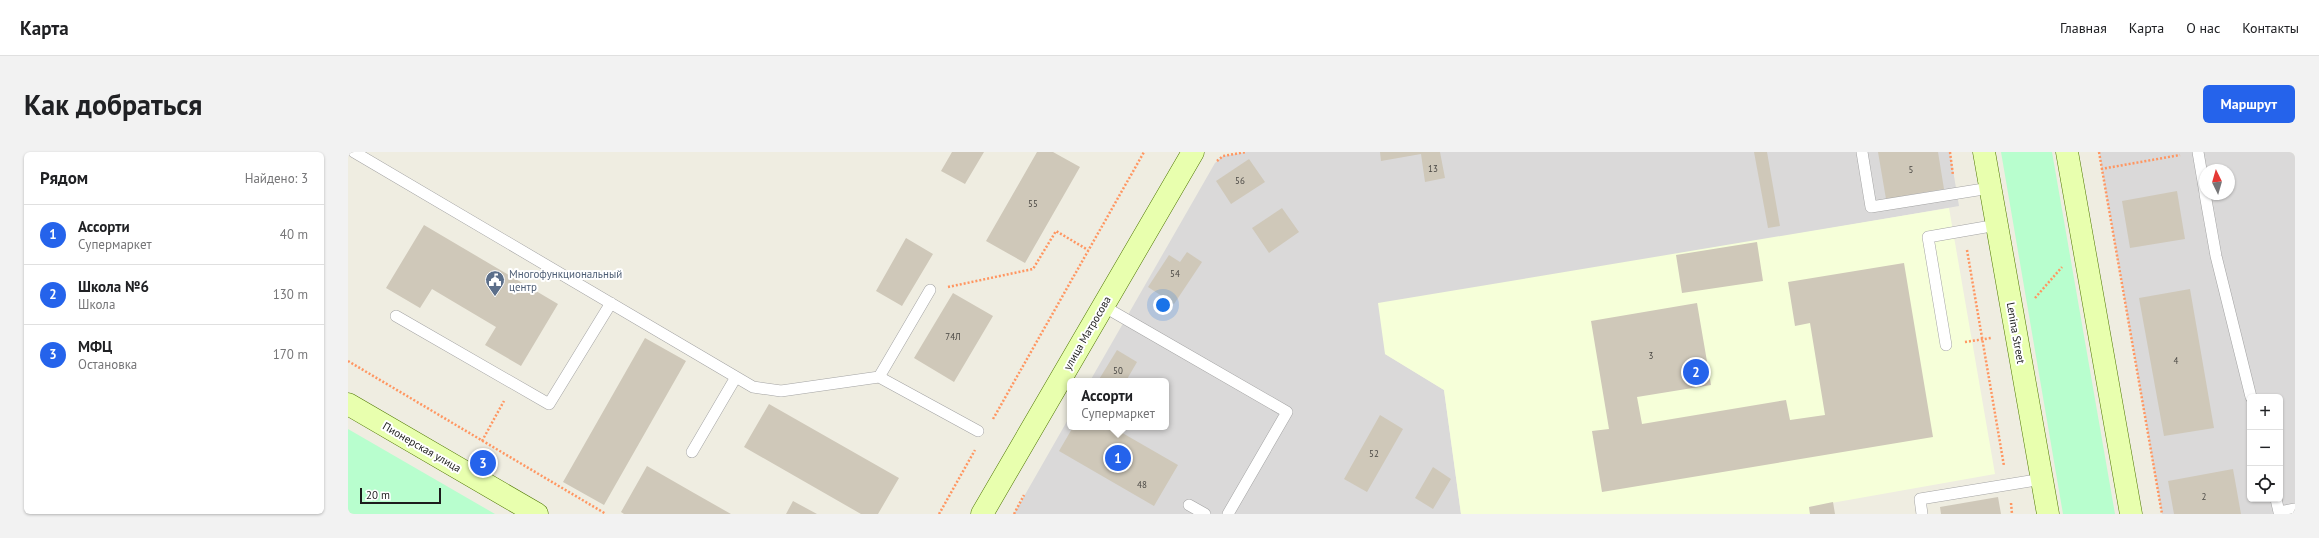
<!DOCTYPE html>
<html lang="ru">
<meta charset="utf-8">
<style>
body{margin:0;font-family:"PT Sans",sans-serif;background:#f2f2f2;color:#202124}
.controls{position:absolute;right:12px;bottom:12px;display:grid;overflow:hidden;border-radius:6px;box-shadow:0 1px 3px #0004}
.controls button{width:36px;height:36px;display:grid;place-items:center;padding:0;border:0;border-bottom:1px solid #e0e0e0;background:#fff;color:#202124;font:20px sans-serif}
.compass{position:absolute;left:1851px;top:12px;width:36px;height:36px;border-radius:50%;background:#fff;box-shadow:0 1px 3px #0004;rotate:355deg}
.scale{position:absolute;left:12px;bottom:10px;width:81px;box-sizing:border-box;padding-left:4px;border:2px solid #1c1c1c;border-top:0;font-size:11px;line-height:14px;white-space:nowrap;color:#1c1c1c;-webkit-text-stroke:3px #fff;paint-order:stroke}
.you{position:absolute;left:815px;top:153px;width:14px;height:14px;margin:-10px;border:3px solid #fff;border-radius:50%;background:#1a73e8;box-shadow:0 0 0 6px #1a73e833}
.badge{display:grid;place-items:center;width:26px;height:26px;border-radius:50%;background:#2563eb;color:#fff;font-size:13px;font-weight:700}
.pin{position:absolute;translate:-50% -50%;border:2px solid #fff;box-shadow:0 1px 4px #0006}
.popup{position:absolute;left:719px;top:226px;width:102px;height:52px;box-sizing:border-box;display:grid;place-content:center;border-radius:6px;background:#fff;filter:drop-shadow(0 1px 3px #0005);font-size:13px;white-space:nowrap;color:#757577}
.popup b{font-size:15px;color:#202124}
.popup::after{content:'';position:absolute;left:50%;top:100%;margin-left:-8px;border:8px solid transparent;border-top-color:#fff}
.list{margin:0;padding:0;list-style:none}
h2{display:flex;justify-content:space-between;align-items:center;height:52px;margin:0;padding:0 16px;font-size:17px}
h2 small{font-size:13px;font-weight:400;color:#757577}
.list li{display:grid;grid-template-columns:26px 1fr auto;gap:12px;align-items:center;box-sizing:border-box;height:60px;padding:0 16px;border-top:1px solid #e0e0e0}
.list b{display:block;font-size:15px;white-space:nowrap}
.list p{margin:0;font-size:13px;white-space:nowrap;color:#757577}
.list em{font-size:13px;font-style:normal;color:#757577}
.icon{flex:none;width:22px;height:22px;fill:none;stroke:currentColor;stroke-width:2;stroke-linecap:round;stroke-linejoin:round}
.map{position:relative;flex:none;width:1947px;height:362px;overflow:hidden;border-radius:6px}
header{display:flex;align-items:center;gap:24px;box-sizing:border-box;height:56px;padding:0 20px;background:#fff;border-bottom:1px solid #e0e0e0}
header strong{font-size:19px}
nav{display:flex;gap:22px;margin-inline-start:auto;font-size:14px}
.intro{display:flex;align-items:center;justify-content:space-between;box-sizing:border-box;height:96px;padding:0 24px}
h1{margin:0;font-size:28px}
.button{padding:10px 18px;border-radius:6px;background:#2563eb;color:#fff;font-size:14px;font-weight:700}
main{display:flex;gap:24px;padding:0 24px}
aside{flex:1;background:#fff;border-radius:6px;box-shadow:0 1px 3px #0004}
.map>svg:first-child{display:block}
.residential{fill:#dad9d9;fill-rule:evenodd}
.education{fill:#f6ffd9}
.park{fill:#b8fece}
.building{fill:#cfc8b9}
.lines{fill:none;stroke-linecap:round;stroke-linejoin:round}
.lane-casing{stroke:#a3a3a3;stroke-width:12}
.secondary-casing{stroke:#4e7600;stroke-width:23}
.path{stroke:#ff9661;stroke-width:2.5;stroke-dasharray:2 2;stroke-linecap:butt}
.lane{stroke:#fff;stroke-width:11}
.secondary{stroke:#e8ffae;stroke-width:22}
.labels{text-anchor:middle;stroke-width:4;stroke-linejoin:round;paint-order:stroke}
.number-label{font-size:9px;fill:#494743}
.service-label{font-size:11px;fill:#4e5e75;stroke:#fff;text-anchor:start}
.street-label{font-size:11px;fill:#1c1c1c;stroke:#fff}
</style>
<header>
<strong>Карта</strong>
<nav><a>Главная</a><a>Карта</a><a>О нас</a><a>Контакты</a></nav>
</header>
<div class="intro"><h1>Как добраться</h1><a class="button">Маршрут</a></div>
<main>
<aside>
<h2>Рядом<small>Найдено: 3</small></h2>
<ul class="list">
<li><span class="badge">1</span><div><b>Ассорти</b><p>Супермаркет</p></div><em>40 m</em></li>
<li><span class="badge">2</span><div><b>Школа №6</b><p>Школа</p></div><em>130 m</em></li>
<li><span class="badge">3</span><div><b>МФЦ</b><p>Остановка</p></div><em>170 m</em></li>
</ul>
</aside>
<div class="map">
<svg width="1947" height="362" viewBox="0 0 1947 362">
<rect width="100%" height="100%" fill="#efede1"/>
<path class="residential" d="M 899,0 L 1602,0 L 1611,54 L 1328,103 L 1037,202 L 1096,238 L 1113,362 L 666,362 L 722,264 L 722,275 L 818,275 L 818,229 L 742,229 L 867,11 L 875,4 Z
M 1751,0 L 1947,0 L 1947,362 L 1814,362 ZM 1857,18 L 1881,18 L 1881,42 L 1857,42 ZM 1902,245 L 1932,245 L 1932,347 L 1902,347 Z"/>
<path class="education" d="M 1601,56 L 1647,322 L 1461,355 L 1462,362 L 1113,362 L 1096,238 L 1037,202 L 1030,151 Z"/>
<path class="park" d="M 1653,0 L 1704,0 L 1767,362 L 1715,362 Z
M 0,277 L 147,362 L 0,362 Z"/>
<path class="building" d="M 604,0 L 636,0 L 617,32 L 593,19 Z
M 689,0 L 705,0 L 732,15 L 677,111 L 638,89 Z
M 1032,0 L 1092,0 L 1097,26 L 1077,30 L 1073,2 L 1033,9 Z
M 1406,0 L 1419,0 L 1432,74 L 1420,76 Z
M 1530,0 L 1590,0 L 1596,37 L 1538,47 Z
M 901,7 L 917,30 L 883,52 L 868,29 Z
M 1829,39 L 1837,87 L 1782,96 L 1774,49 Z
M 934,56 L 951,80 L 921,101 L 904,76 Z
M 76,73 L 210,152 L 173,214 L 137,193 L 148,175 L 84,137 L 72,156 L 38,136 Z
M 558,86 L 585,102 L 554,154 L 528,139 Z
M 1409,90 L 1415,129 L 1334,141 L 1328,103 Z
M 839,100 L 854,110 L 826,152 L 800,135 L 821,103 L 832,110 Z
M 1556,111 L 1585,285 L 1254,340 L 1244,279 L 1261,277 L 1243,169 L 1349,151 L 1363,233 L 1289,245 L 1294,272 L 1438,248 L 1442,268 L 1477,263 L 1462,171 L 1447,174 L 1440,130 Z
M 1842,137 L 1866,276 L 1816,284 L 1791,146 Z
M 605,141 L 645,164 L 606,230 L 566,206 Z
M 297,186 L 338,209 L 256,353 L 215,330 Z
M 769,198 L 789,210 L 778,229 L 750,229 Z
M 421,252 L 551,326 L 530,362 L 513,362 L 396,295 Z
M 1032,263 L 1055,277 L 1019,340 L 996,327 Z
M 725,275 L 764,275 L 830,313 L 806,354 L 711,299 Z
M 299,314 L 346,341 L 383,362 L 276,362 L 273,360 Z
M 1085,315 L 1103,327 L 1085,357 L 1067,346 Z
M 1885,317 L 1893,362 L 1826,362 L 1820,329 Z
M 1650,345 L 1653,362 L 1593,362 L 1592,355 Z
M 445,349 L 469,362 L 438,362 Z
M 1485,350 L 1487,362 L 1462,362 L 1461,355 Z"/>
<g class="lines">
<defs>
<path id="lane" d="M 6,0 L 388,225 L 344,300
M 1514,0 L 1523,55 L 1642,36
M 1850,0 L 1857,41
M 1857,42 L 1868,104 L 1903,245
M 755,154 L 939,260 L 880,362
M 48,164 L 201,252 L 263,151
M 1598,193 L 1580,85 L 1649,73
M 388,225 L 405,235 L 433,239 L 531,225 L 582,138
M 531,225 L 630,279
M 1928,347 L 1931,360 L 1947,357
M 841,353 L 857,362
M 1574,362 L 1572,347 L 1694,327"/>
<path id="secondary" d="M 1636,0 L 1700,362
M 1719,0 L 1783,362
M 0,252 L 189,362
M 634,362 L 845,0"/>
</defs>
<use href="#lane" class="lane-casing"/>
<use href="#secondary" class="secondary-casing"/>
<path class="path" d="M 1602,0 L 1605,23
M 1751,0 L 1814,362
M 869,9 L 875,4 L 898,0
M 1753,17 L 1832,3
M 1619,98 L 1656,314
M 600,135 L 685,117 L 708,79 L 740,98
M 1687,146 L 1714,115
M 1617,190 L 1643,186
M 0,209 L 258,362
M 645,267 L 796,0
M 134,289 L 156,249
M 1663,351 L 1664,362
M 591,362 L 627,298
M 666,362 L 676,343"/>
<use href="#lane" class="lane"/>
<use href="#secondary" class="secondary"/>
</g>
<defs>
<symbol id="civic-pin" viewBox="-11 -11 22 30"><path d="M0 17L-7.5 6A9.5 9.5 0 1 1 7.5 6Z" fill="#5c6f8a" stroke="#fff"/><path d="M-.6-6.5H3V-4.5H.6V-3L4-1V1h2V6H-6V1h2V-1L-.6-3ZM-1.2 2.5V6h2.4V2.5Z" fill="#fff"/></symbol>
</defs>
<g fill-rule="evenodd">
<use href="#civic-pin" x="136" y="117" width="22" height="30"/>
</g>
<g class="labels">
<g class="number-label">
<text x="1085" y="20">13</text>
<text x="1563" y="21">5</text>
<text x="892" y="32">56</text>
<text x="685" y="55">55</text>
<text x="827" y="125">54</text>
<text x="605" y="188">74Л</text>
<text x="1303" y="207">3</text>
<text x="1828" y="212">4</text>
<text x="770" y="222">50</text>
<text x="1026" y="305">52</text>
<text x="794" y="336">48</text>
<text x="1856" y="348">2</text>
</g>
<g class="service-label">
<text x="161" y="126">Многофункциональный<tspan x="161" dy="13">центр</tspan></text>
</g>
<g class="street-label">
<text transform="translate(739 181) rotate(-60)" y="4">улица Матросова</text>
<text transform="translate(1668 181) rotate(80)" y="4">Lenina Street</text>
<text transform="translate(74 295) rotate(30)" y="4">Пионерская улица</text>
</g>
</g>
</svg>
<div class="controls">
<button>+</button>
<button>−</button>
<button><svg class="icon" aria-label="locate" viewBox="0 0 24 24"><circle cx="12" cy="12" r="6"/><path d="M12 2v4M12 18v4M2 12h4M18 12h4"/></svg></button>
</div>
<svg class="compass" viewBox="-18 -18 36 36"><path d="M0-13l5 13h-10z" fill="#e53935"/><path d="M0 13l5-13h-10z" fill="#757577"/></svg>
<div class="scale">20 m</div>
<div class="you"></div>
<div class="pin badge" style="left:770px;top:306px">1</div>
<div class="popup"><b>Ассорти</b>Супермаркет</div>
<div class="pin badge" style="left:1348px;top:220px">2</div>
<div class="pin badge" style="left:135px;top:311px">3</div>
</div>
</main>
